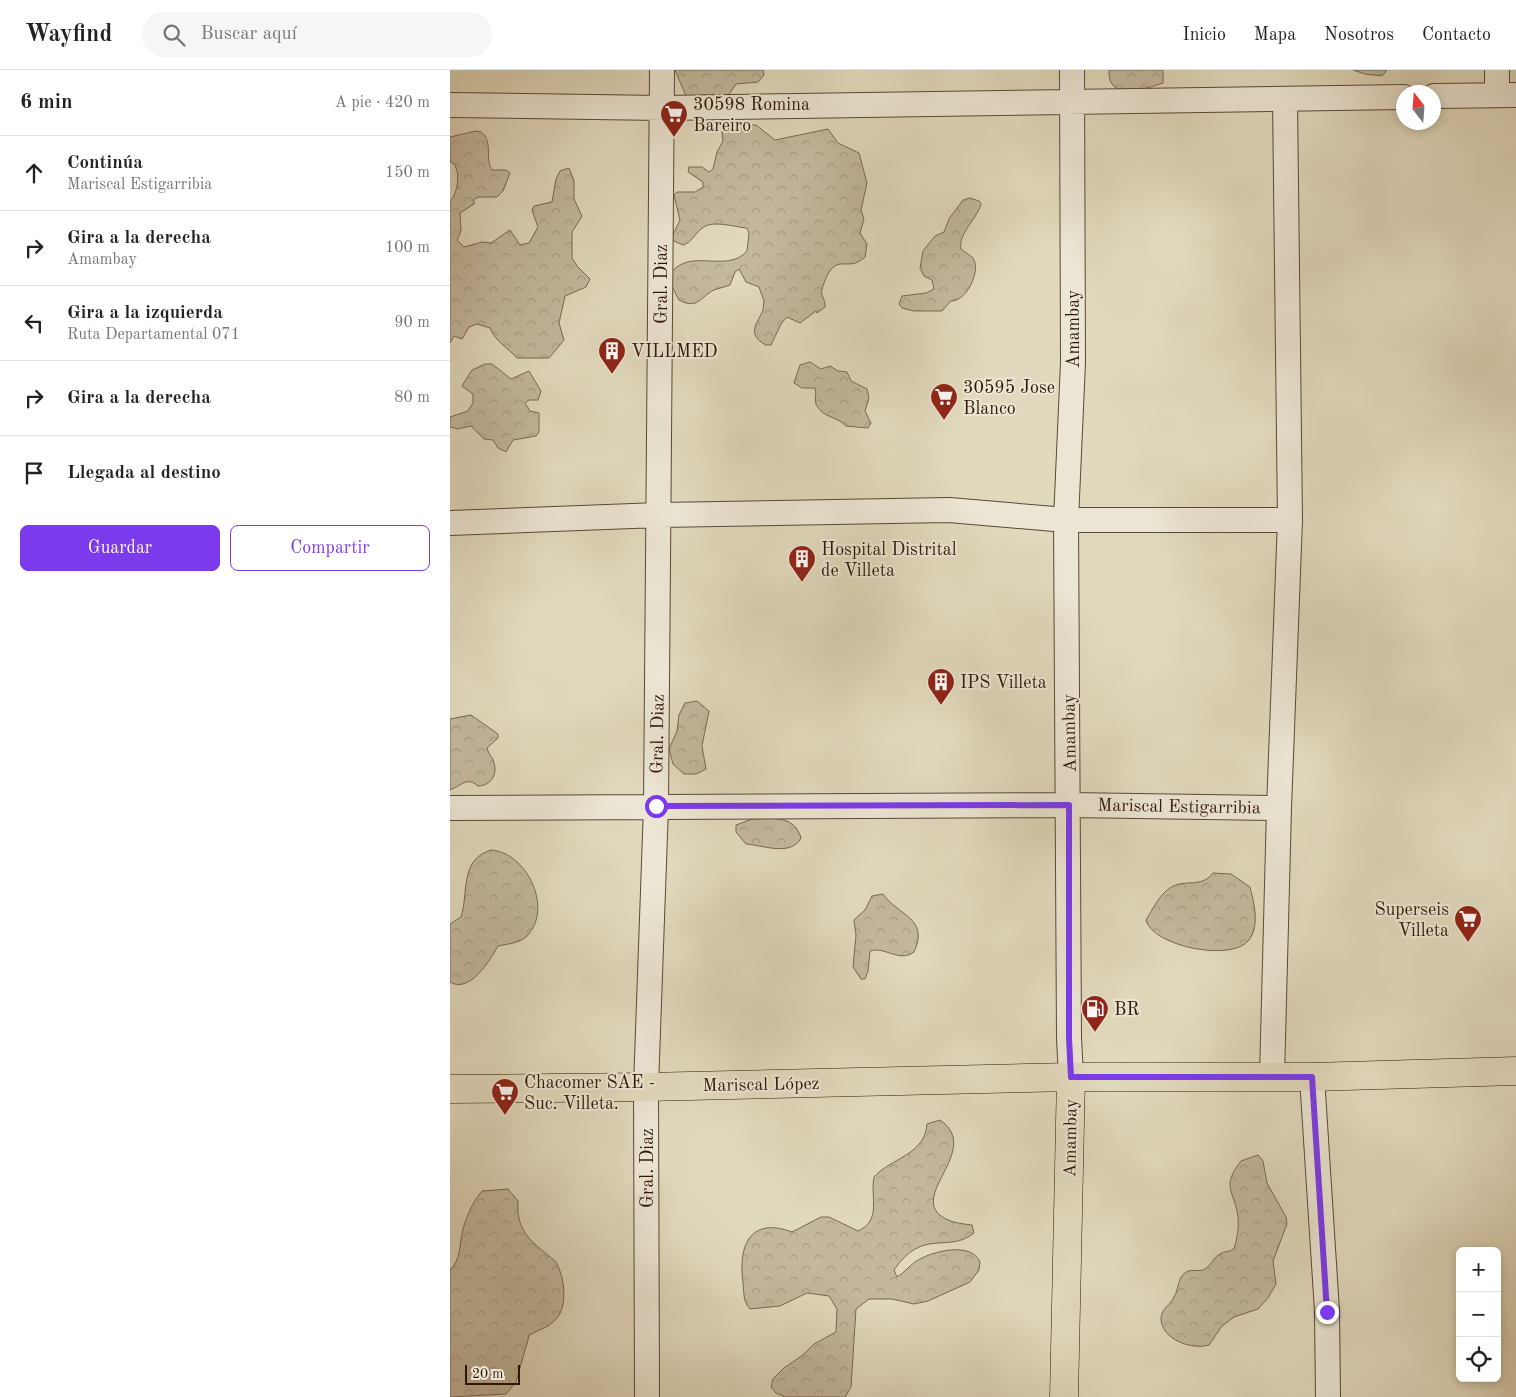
<!DOCTYPE html>
<html lang="es">
<meta charset="utf-8">
<style>
body{margin:0;font-family:"Old Standard TT",serif;background:#f6f6f6;color:#222}
.controls{position:absolute;right:15px;bottom:15px;display:grid;overflow:hidden;border-radius:8px;box-shadow:0 2px 8px #0003}
.controls button{width:45px;height:45px;display:grid;place-items:center;padding:0;border:0;border-bottom:1px solid #e0e0e0;background:#fff;color:#222;font:25px sans-serif}
.compass{position:absolute;left:946px;top:15px;width:45px;height:45px;border-radius:50%;background:#fff;box-shadow:0 2px 8px #0003;rotate:343deg}
.scale{position:absolute;left:15px;bottom:12px;width:55px;box-sizing:border-box;padding-left:5px;border:2px solid #2e1806;border-top:0;font-size:14px;line-height:18px;white-space:nowrap;color:#2e1806;-webkit-text-stroke:4px #ece6d4;paint-order:stroke}
.stop{position:absolute;width:15px;height:15px;margin:-11px;border:4px solid #7c3aed;border-radius:50%;background:#fff}
.stop.end{background:#7c3aed;border-color:#fff;box-shadow:0 1px 5px #0008}
.list{margin:0;padding:0;list-style:none}
h2{display:flex;justify-content:space-between;align-items:center;height:65px;margin:0;padding:0 20px;font-size:21px}
h2 small{font-size:16px;font-weight:400;color:#767676}
.list li{display:grid;grid-template-columns:32px 1fr auto;gap:15px;align-items:center;box-sizing:border-box;height:75px;padding:0 20px;border-top:1px solid #e0e0e0}
.list b{display:block;font-size:19px;white-space:nowrap}
.list p{margin:0;font-size:16px;white-space:nowrap;color:#767676}
.list em{font-size:16px;font-style:normal;color:#767676}
.actions{display:flex;gap:10px;padding:15px 20px}
.actions a{flex:1;padding:11px 0;border:1px solid #7c3aed;border-radius:8px;text-align:center;font-size:18px;color:#7c3aed}
.actions .main{background:#7c3aed;color:#fff}
.icon{flex:none;width:28px;height:28px;fill:none;stroke:currentColor;stroke-width:2;stroke-linecap:round;stroke-linejoin:round}
.map{position:relative;flex:none;width:1066px;height:1327px;overflow:hidden}
header{display:flex;align-items:center;gap:30px;box-sizing:border-box;height:70px;padding:0 25px;background:#fff;border-bottom:1px solid #e0e0e0}
header strong{font-size:24px}
nav{display:flex;gap:28px;margin-inline-start:auto;font-size:18px}
.search{width:350px;height:45px;background:#f6f6f6;display:flex;align-items:center;gap:12px;box-sizing:border-box;padding:0 18px;border-radius:28px;color:#767676;font-size:19px}
main{display:flex}
aside{flex:1;background:#fff}
.map>svg:first-child{display:block}
.forest{fill:url(#forest-crowns);stroke:#786852}
.lines{fill:none;stroke-linecap:round;stroke-linejoin:round}
.minor-casing{stroke:#5b4834;stroke-width:26}
.major-casing{stroke:#2e1806;stroke-width:29}
.minor{stroke:#ece6d4;stroke-width:24}
.major{stroke:#e1d9bd;stroke-width:28}
.route{stroke:#7c3aed;stroke-width:6}
.labels{text-anchor:middle;stroke-width:4;stroke-linejoin:round;paint-order:stroke}
.poi-label{font-size:18px;fill:#2e1806;stroke:#ece6d4;text-anchor:start}
.street-label{font-size:18px;fill:#2e1806;stroke:#ece6d4}
</style>
<header>
<strong>Wayfind</strong>
<div class="search"><svg class="icon" aria-label="search" viewBox="0 0 24 24"><circle cx="10" cy="10" r="6"/><path d="M15 15l6 6"/></svg>Buscar aquí</div>
<nav><a>Inicio</a><a>Mapa</a><a>Nosotros</a><a>Contacto</a></nav>
</header>
<main>
<aside>
<h2>6 min<small>A pie · 420 m</small></h2>
<ul class="list">
<li><svg class="icon" aria-label="ahead" viewBox="0 0 24 24"><path d="M12 20V5M6 11l6-6 6 6"/></svg><div><b>Continúa</b><p>Mariscal Estigarribia</p></div><em>150 m</em></li>
<li><svg class="icon" aria-label="right" viewBox="0 0 24 24"><path d="M7 20v-9h11M14 6l5 5-5 5"/></svg><div><b>Gira a la derecha</b><p>Amambay</p></div><em>100 m</em></li>
<li><svg class="icon" aria-label="left" viewBox="0 0 24 24"><path d="M17 20v-9H6M10 6l-5 5 5 5"/></svg><div><b>Gira a la izquierda</b><p>Ruta Departamental 071</p></div><em>90 m</em></li>
<li><svg class="icon" aria-label="right" viewBox="0 0 24 24"><path d="M7 20v-9h11M14 6l5 5-5 5"/></svg><div><b>Gira a la derecha</b></div><em>80 m</em></li>
<li><svg class="icon" aria-label="arrive" viewBox="0 0 24 24"><path d="M6 21V4h12l-3 4 3 4H6"/></svg><div><b>Llegada al destino</b></div></li>
</ul>
<div class="actions"><a class="main">Guardar</a><a>Compartir</a></div>
</aside>
<div class="map">
<svg width="1066" height="1327" viewBox="0 0 1066 1327">
<defs>
<pattern id="forest-crowns" width="20" height="18" patternUnits="userSpaceOnUse" patternTransform="scale(1.25)"><rect width="20" height="18" fill="#c3b89e"/><path d="M2 6a3 3 0 1 1 6 0M12 15a3 3 0 1 1 6 0" fill="none" stroke="#a89d87"/></pattern>
</defs>
<rect width="100%" height="100%" fill="#e1d9bd"/>
<filter id="stains"><feTurbulence type="fractalNoise" baseFrequency=".004" numOctaves="4"/><feColorMatrix values="0 0 0 0 .2 0 0 0 0 .09 0 0 0 0 .02 0 0 0 .5 -.17"/></filter>
<radialGradient id="worn" r=".72"><stop offset=".6" stop-color="#630" stop-opacity="0"/><stop offset="1" stop-color="#630" stop-opacity=".3"/></radialGradient>
<path class="forest" d="M 225,0 L 313,0 L 314,5 L 308,12 L 286,14 L 276,29 L 236,26 Z
M 659,0 L 713,0 L 713,13 C 695,19 657,32 659,0 Z
M 903,0 L 937,0 L 932,6 L 915,4 Z
M 302,55 L 306,55 L 325,70 L 378,59 L 388,73 L 409,83 L 417,113 L 411,140 L 414,149 L 410,163 L 417,174 L 415,187 C 396,205 385,177 372,219 C 370,225 376,230 375,237 L 367,243 L 366,241 L 350,253 L 337,247 L 331,254 L 321,275 L 316,275 C 295,264 308,253 313,240 L 314,231 L 309,217 L 296,212 L 289,199 L 285,202 L 280,215 C 275,217 269,218 264,220 C 250,227 248,240 229,230 L 222,217 L 221,203 C 240,177 277,204 297,181 L 299,163 L 297,158 C 283,157 262,149 251,159 C 244,165 242,172 233,175 L 224,171 L 222,167 L 230,150 L 224,125 L 227,122 L 245,122 L 253,117 L 253,112 L 238,102 L 239,97 L 252,97 L 259,102 L 263,99 L 267,82 L 273,71 L 272,62 L 274,58 Z
M 26,61 L 31,62 C 44,72 34,88 42,100 L 56,100 L 60,103 L 53,121 L 47,127 L 29,127 L 24,129 L 24,134 L 10,143 L 11,161 L 7,170 L 14,177 L 32,172 L 41,173 L 60,160 L 70,175 L 79,173 L 88,157 L 82,140 L 84,136 L 102,132 L 106,109 L 110,101 L 119,98 L 124,111 L 124,129 L 132,146 L 122,162 L 122,188 L 127,196 L 140,209 L 136,217 L 115,226 L 109,253 L 114,270 L 99,288 L 67,288 C 57,277 46,272 40,258 L 27,254 L 19,257 L 12,269 L 4,266 L 0,273 L 0,131 C 8,123 11,102 3,93 L 0,92 L 0,67 Z
M 520,128 L 529,131 L 531,134 C 526,151 508,163 511,179 C 515,183 522,185 524,190 C 530,202 517,231 501,231 L 492,241 L 464,241 L 452,238 L 449,234 L 452,226 L 476,223 L 484,219 L 482,210 L 474,206 L 470,198 L 473,181 L 485,166 L 494,162 L 499,149 L 513,130 Z
M 360,292 L 371,299 L 380,296 L 388,301 L 397,302 L 401,311 L 417,319 L 419,328 L 415,341 L 421,353 L 418,358 L 396,356 C 387,346 372,348 366,334 C 364,330 367,324 365,318 L 352,318 L 344,313 L 350,295 Z
M 35,294 L 42,294 L 61,309 L 79,301 L 91,321 L 88,330 L 79,330 L 75,333 L 80,341 L 89,343 L 89,362 L 86,366 L 63,370 L 56,382 L 48,378 L 43,370 L 34,369 L 21,356 L 8,359 L 0,357 L 0,347 L 18,341 L 23,333 L 23,324 L 12,316 L 22,300 Z
M 247,631 L 259,641 L 252,676 L 256,699 L 246,704 L 234,704 L 223,694 L 219,679 L 227,661 L 229,645 L 235,633 Z
M 21,645 L 48,664 L 48,668 L 37,678 C 38,684 43,687 44,693 C 48,705 40,716 28,716 C 17,706 11,716 0,720 L 0,649 Z
M 305,748 C 324,748 345,746 351,768 C 341,787 312,775 296,774 L 286,762 L 286,755 Z
M 41,780 C 76,782 104,838 77,866 C 70,873 58,874 48,876 C 40,890 20,924 0,912 L 0,854 L 11,847 C 19,823 9,790 41,780 Z
M 763,803 L 781,804 L 800,817 C 804,833 810,855 799,870 C 783,892 703,877 696,850 C 703,839 709,825 720,818 C 734,808 751,819 763,803 Z
M 433,824 C 447,845 480,848 464,882 C 449,893 435,876 420,881 L 418,901 L 415,909 L 411,909 L 403,897 L 406,865 L 404,850 L 415,840 L 422,826 Z
M 490,1050 C 534,1080 454,1128 496,1149 C 503,1153 514,1154 522,1155 L 524,1163 C 498,1184 473,1157 444,1200 L 447,1207 C 454,1203 458,1197 465,1192 C 481,1181 521,1171 530,1192 L 529,1200 L 520,1212 L 478,1231 L 464,1234 L 442,1229 L 419,1229 L 406,1239 L 401,1317 L 395,1327 L 335,1327 L 326,1323 L 321,1317 L 323,1309 L 334,1298 L 353,1285 L 364,1274 L 386,1262 L 387,1239 L 379,1226 L 357,1223 L 330,1236 L 300,1239 C 293,1232 294,1223 293,1213 C 288,1177 299,1146 342,1162 L 371,1147 L 379,1147 L 408,1161 C 432,1150 420,1128 424,1107 C 441,1088 475,1085 477,1054 Z
M 808,1085 L 813,1091 L 817,1113 L 836,1147 L 837,1154 L 823,1191 L 826,1214 L 818,1228 L 808,1239 L 784,1247 L 772,1256 L 759,1275 C 742,1280 712,1270 711,1249 C 711,1238 721,1235 724,1227 C 728,1221 728,1211 732,1206 C 739,1197 745,1202 753,1200 C 761,1197 763,1187 770,1184 C 774,1181 780,1182 784,1179 C 787,1169 789,1158 788,1147 C 785,1121 770,1118 791,1091 Z
M 58,1119 L 68,1131 C 66,1164 83,1172 106,1192 C 115,1208 119,1240 103,1252 C 96,1259 86,1260 79,1266 L 66,1312 L 56,1324 L 0,1327 L 0,1200 C 11,1189 9,1178 12,1164 C 14,1151 23,1131 32,1121 Z"/>
<g class="lines">
<defs>
<path id="minor" d="M 1047,25 L 1047,0
M 984,26 L 1066,25
M 0,35 L 212,38 L 954,27
M 0,453 L 209,445 L 499,440 L 616,450 L 840,450
M 0,738 L 619,735 L 829,738
M 621,1007 L 619,968 L 616,450 L 623,293 L 622,0
M 822,1007 L 829,738 L 840,450 L 835,29
M 862,1007 L 877,1241 L 878,1327
M 197,1327 L 196,1017 L 206,737 L 212,0"/>
<path id="major" d="M 0,1019 L 196,1017 L 621,1007 L 862,1007 L 1066,1001
M 614,1327 L 621,1007"/>
</defs>
<use href="#minor" class="minor-casing"/>
<use href="#major" class="major-casing"/>
<use href="#minor" class="minor"/>
<use href="#major" class="major"/>
</g>
<g class="lines">
<path class="route" d="M 206,736 L 619,735 L 619,968 L 621,1007 L 862,1007 L 877,1242"/>
</g>
<defs>
<symbol id="supermarket-pin" viewBox="-11 -11 22 30"><path d="M0 17L-7.5 6A9.5 9.5 0 1 1 7.5 6Z" fill="#8f2418" stroke="#ece6d4"/><path d="M-6-5.5h2.5l.6 2H6L4.5 2H-2.5L-4.4-4H-6ZM-1.5 3.2a1.3 1.3 0 1 0 .1 0ZM3 3.2a1.3 1.3 0 1 0 .1 0Z" fill="#fff"/></symbol>
<symbol id="building-pin" viewBox="-11 -11 22 30"><path d="M0 17L-7.5 6A9.5 9.5 0 1 1 7.5 6Z" fill="#8f2418" stroke="#ece6d4"/><path d="M-4-6H4V6H1V3H-1V6H-4ZM-2.5-4.3h1.7v1.8h-1.7ZM.8-4.3h1.7v1.8H.8ZM-2.5-1h1.7V.8h-1.7ZM.8-1h1.7V.8H.8Z" fill="#fff"/></symbol>
<symbol id="fuel-pin" viewBox="-11 -11 22 30"><path d="M0 17L-7.5 6A9.5 9.5 0 1 1 7.5 6Z" fill="#8f2418" stroke="#ece6d4"/><path d="M-5.5-6h7V0h2V4h1.3V-2.5L3-4.5l.8-.8L6-3V5H2.5V1h-1V6h-7ZM-4.2-4.7v3.2H.2V-4.7Z" fill="#fff"/></symbol>
</defs>
<g fill-rule="evenodd">
<use href="#supermarket-pin" x="208" y="28" width="32" height="43"/>
<use href="#building-pin" x="146" y="265" width="32" height="43"/>
<use href="#supermarket-pin" x="478" y="311" width="32" height="43"/>
<use href="#building-pin" x="336" y="473" width="32" height="43"/>
<use href="#building-pin" x="475" y="596" width="32" height="43"/>
<use href="#supermarket-pin" x="1002" y="833" width="32" height="43"/>
<use href="#fuel-pin" x="629" y="923" width="32" height="43"/>
<use href="#supermarket-pin" x="39" y="1006" width="32" height="43"/>
</g>
<g class="labels">
<g class="poi-label">
<text x="243" y="40">30598 Romina<tspan x="243" dy="21">Bareiro</tspan></text>
<text x="181" y="287">VILLMED</text>
<text x="513" y="323">30595 Jose<tspan x="513" dy="21">Blanco</tspan></text>
<text x="371" y="485">Hospital Distrital<tspan x="371" dy="21">de Villeta</tspan></text>
<text x="510" y="618">IPS Villeta</text>
<text x="999" y="845" text-anchor="end">Superseis<tspan x="999" dy="21">Villeta</tspan></text>
<text x="664" y="945">BR</text>
<text x="74" y="1018">Chacomer SAE -<tspan x="74" dy="21">Suc. Villeta.</tspan></text>
</g>
<g class="street-label">
<text transform="translate(211 214) rotate(-90)" y="6">Gral. Diaz</text>
<text transform="translate(623 259) rotate(-90)" y="6">Amambay</text>
<text transform="translate(619 663) rotate(-91)" y="6">Amambay</text>
<text transform="translate(207 664) rotate(-89)" y="6">Gral. Diaz</text>
<text transform="translate(729 736) rotate(1)" y="6">Mariscal Estigarribia</text>
<text transform="translate(311 1014) rotate(-1)" y="6">Mariscal López</text>
<text transform="translate(620 1068) rotate(-89)" y="6">Amambay</text>
<text transform="translate(197 1098) rotate(-90)" y="6">Gral. Diaz</text>
</g>
</g>
<rect width="100%" height="100%" filter="url(#stains)"/>
<rect width="100%" height="100%" fill="url(#worn)"/>
</svg>
<div class="controls">
<button>+</button>
<button>−</button>
<button><svg class="icon" aria-label="locate" viewBox="0 0 24 24"><circle cx="12" cy="12" r="6"/><path d="M12 2v4M12 18v4M2 12h4M18 12h4"/></svg></button>
</div>
<svg class="compass" viewBox="-18 -18 36 36"><path d="M0-13l5 13h-10z" fill="#e53935"/><path d="M0 13l5-13h-10z" fill="#767676"/></svg>
<div class="scale">20 m</div>
<div class="stop" style="left:206px;top:736px"></div>
<div class="stop end" style="left:877px;top:1242px"></div>
</div>
</main>
